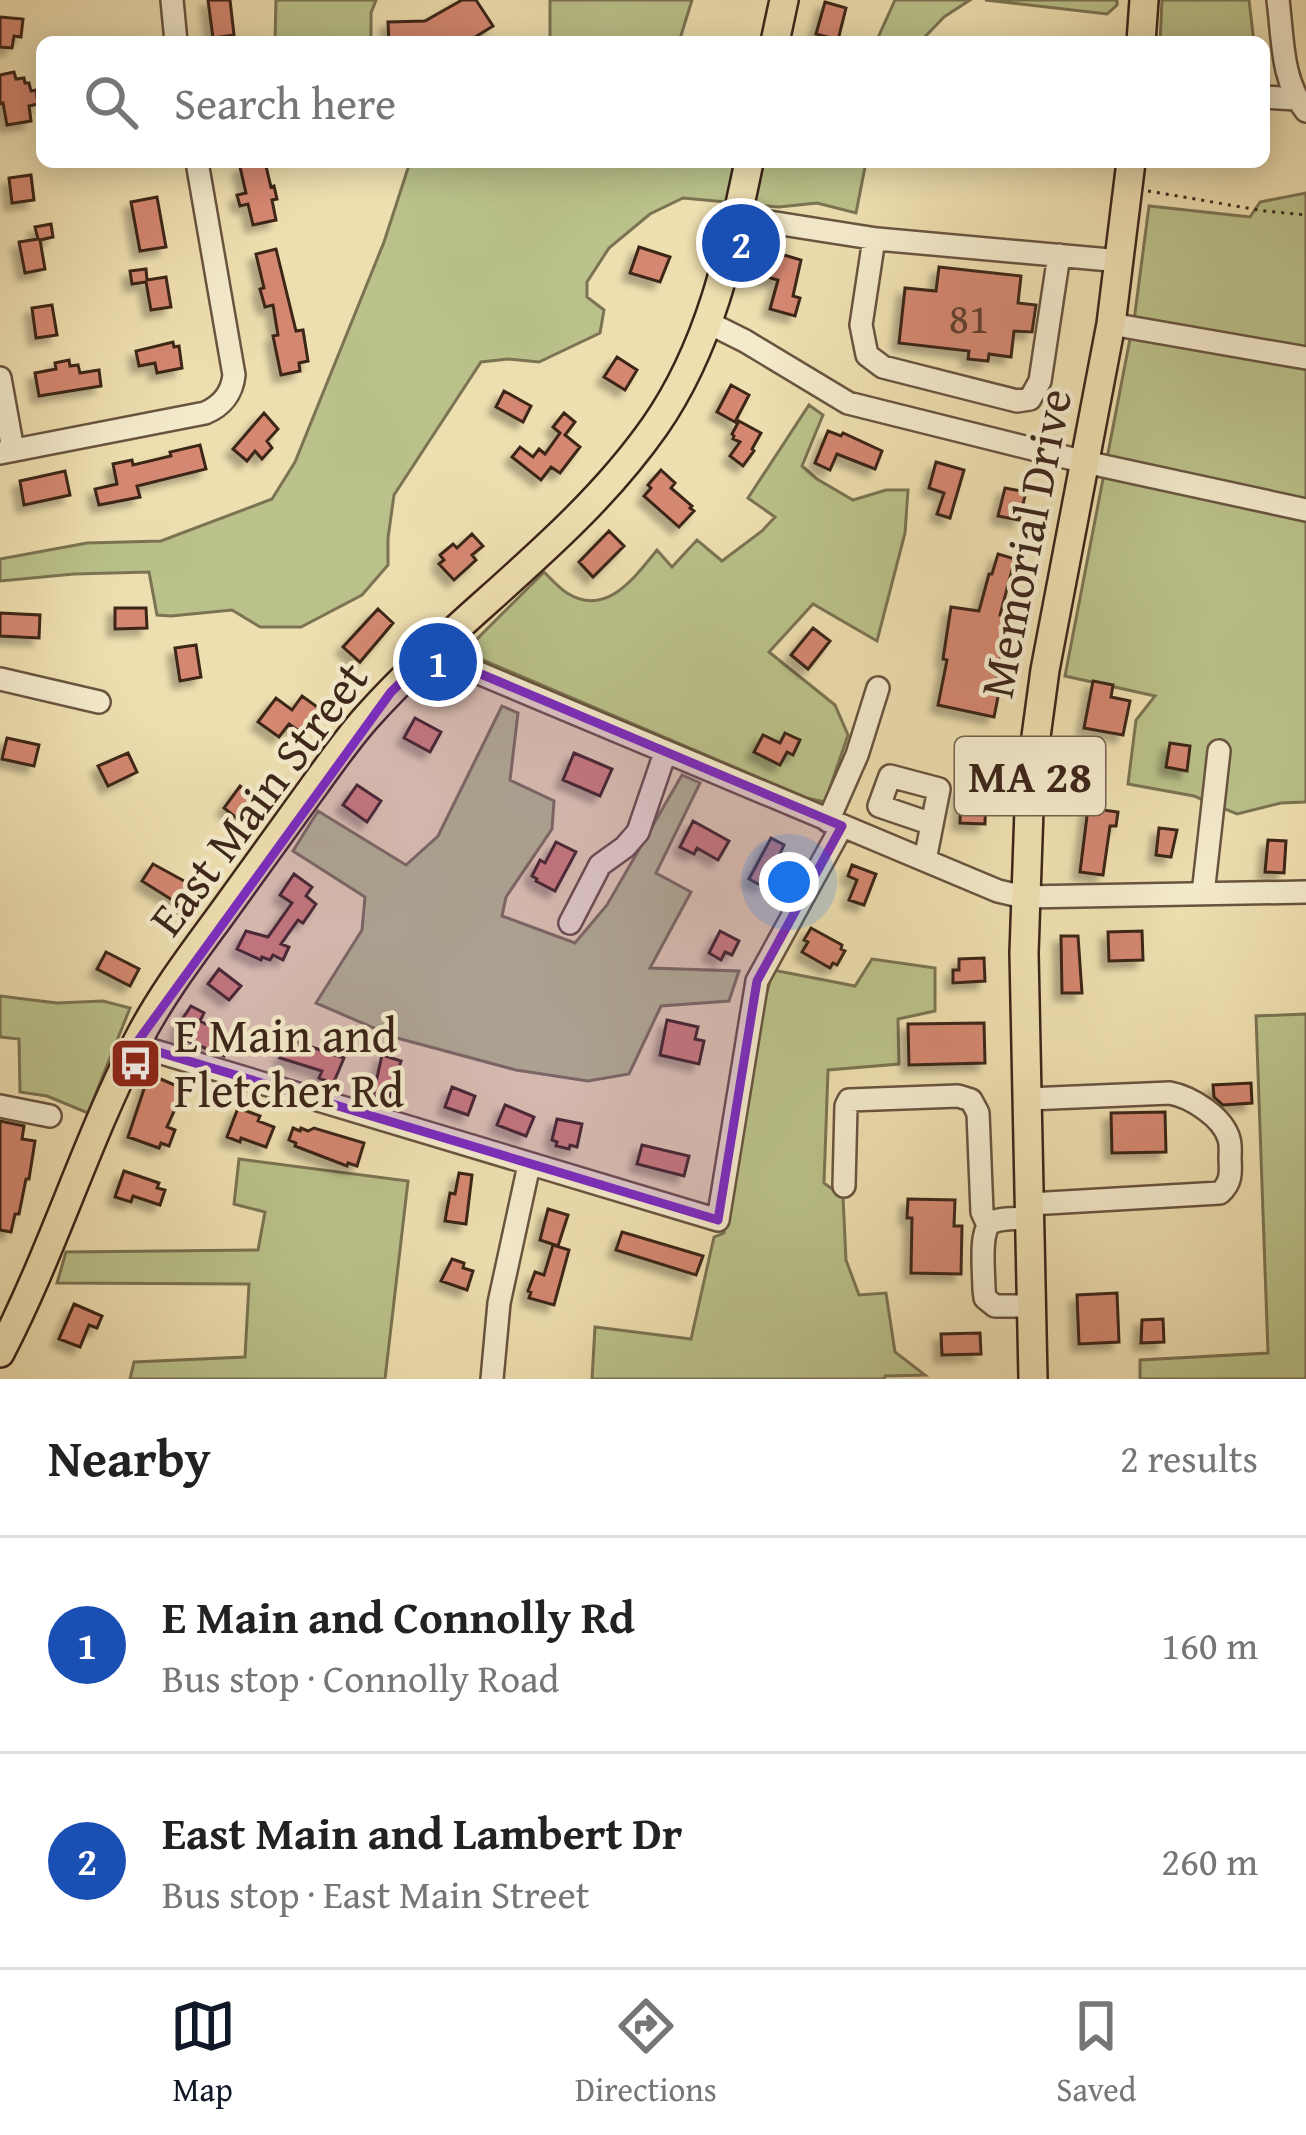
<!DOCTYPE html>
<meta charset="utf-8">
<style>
body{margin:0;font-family:"Gentium Book Plus",serif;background:#f6f6f6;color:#222}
.you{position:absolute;left:789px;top:882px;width:42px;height:42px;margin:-30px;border:9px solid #fff;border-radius:50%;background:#1a73e8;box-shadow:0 0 0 18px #1a73e833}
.badge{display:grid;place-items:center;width:78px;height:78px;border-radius:50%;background:#111827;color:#fff;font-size:39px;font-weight:700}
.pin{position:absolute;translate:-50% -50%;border:6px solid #fff;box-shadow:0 3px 12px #0006}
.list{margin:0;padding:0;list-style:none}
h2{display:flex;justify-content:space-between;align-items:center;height:156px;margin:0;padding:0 48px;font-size:51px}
h2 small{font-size:39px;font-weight:400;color:#767676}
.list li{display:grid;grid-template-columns:78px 1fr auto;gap:36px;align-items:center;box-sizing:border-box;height:216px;padding:0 48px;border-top:3px solid #e0e0e0}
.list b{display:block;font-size:45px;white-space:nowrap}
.list p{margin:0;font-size:39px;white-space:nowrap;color:#767676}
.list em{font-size:39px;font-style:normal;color:#767676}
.icon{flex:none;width:66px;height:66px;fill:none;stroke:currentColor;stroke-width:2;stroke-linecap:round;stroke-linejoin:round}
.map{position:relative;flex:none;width:1306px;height:1379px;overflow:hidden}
.search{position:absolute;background:#fff;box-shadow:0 6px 30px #0003;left:36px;right:36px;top:36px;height:132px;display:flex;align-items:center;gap:30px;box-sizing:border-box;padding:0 42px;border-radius:18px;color:#767676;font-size:45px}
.sheet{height:588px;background:#fff}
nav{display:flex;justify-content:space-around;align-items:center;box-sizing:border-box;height:168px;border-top:3px solid #e0e0e0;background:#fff;font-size:33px;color:#767676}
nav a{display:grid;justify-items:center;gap:6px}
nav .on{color:#111827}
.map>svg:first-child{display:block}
.green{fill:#bac18a;stroke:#7b7352;stroke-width:3}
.building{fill:#d48771;stroke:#3c2519;stroke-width:3;filter:url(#shadow)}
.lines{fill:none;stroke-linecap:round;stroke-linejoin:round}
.minor-casing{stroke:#68543f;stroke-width:26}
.major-casing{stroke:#3c2519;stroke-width:32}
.path{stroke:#3c2519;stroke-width:3;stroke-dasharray:3 6;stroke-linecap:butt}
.minor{stroke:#f4eacc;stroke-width:21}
.major{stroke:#eedfb0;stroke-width:27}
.marked{fill:#7b2cbf;fill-opacity:0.2;stroke:#7b2cbf;stroke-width:9;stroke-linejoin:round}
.labels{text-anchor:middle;stroke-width:9;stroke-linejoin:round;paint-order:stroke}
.number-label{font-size:42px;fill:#623e2f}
.shield{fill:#f4eacc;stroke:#73604f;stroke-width:3}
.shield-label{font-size:45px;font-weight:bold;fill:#3c2519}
.street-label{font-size:48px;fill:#3c2519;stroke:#f4eacc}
.poi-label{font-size:48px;fill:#3c2519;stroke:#f4eacc;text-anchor:start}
</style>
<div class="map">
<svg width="1306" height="1379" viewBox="0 0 1306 1379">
<defs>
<filter id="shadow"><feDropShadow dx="-7" dy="7" stdDeviation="3" flood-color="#0004"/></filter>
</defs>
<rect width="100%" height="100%" fill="#eedfb0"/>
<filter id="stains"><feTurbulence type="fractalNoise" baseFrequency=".00167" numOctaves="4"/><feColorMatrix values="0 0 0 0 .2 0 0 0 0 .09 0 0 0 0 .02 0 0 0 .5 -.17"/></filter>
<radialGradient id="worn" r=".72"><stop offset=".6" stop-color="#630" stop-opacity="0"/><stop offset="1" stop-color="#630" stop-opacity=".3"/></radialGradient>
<path class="green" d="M 276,0 L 376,0 L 371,13 L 371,42 L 275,42 Z
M 550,0 L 692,0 L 679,42 L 550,42 Z
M 895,0 L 970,0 L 944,17 L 920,42 L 876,42 Z
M 985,0 L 1117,0 L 1117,5 L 1107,14 Z
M 1162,0 L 1249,0 L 1254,42 L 1160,42 Z
M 410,162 L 866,162 L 856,213 L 817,203 L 779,207 L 683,198 L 650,214 L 609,248 L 587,282 L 587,297 L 604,310 L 600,333 L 539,362 L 508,359 L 481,362 L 394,495 L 388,538 L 388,565 L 362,595 L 301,627 L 260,627 L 232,610 L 171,616 L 157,615 L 149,572 L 74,574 L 0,581 L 0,559 L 87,543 L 161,541 L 272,499 L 295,462 L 384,242 Z
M 1306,193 L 1306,802 L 1281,803 L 1237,814 L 1194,796 L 1128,784 L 1136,720 L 1155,696 L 1065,676 L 1135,313 L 1149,206 L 1250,217 L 1260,202 Z
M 809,405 L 823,415 L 802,466 L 817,479 L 853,500 L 886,490 L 908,490 L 905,533 L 877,641 L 813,604 L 769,652 L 835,705 L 848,735 L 825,802 L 807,798 L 464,652 L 544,572 C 551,579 559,588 567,593 C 606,618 635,577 657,550 L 672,567 L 697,540 L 722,561 L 762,531 L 775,517 L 748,498 Z
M 502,706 L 518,713 L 510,780 L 554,801 L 552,829 L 506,897 L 502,916 L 575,943 L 607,905 L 682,775 L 700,783 L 656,873 L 691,892 L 650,968 L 739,971 L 729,1001 L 661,1006 L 629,1074 L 588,1081 L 516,1070 L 397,1038 L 316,1003 L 362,930 L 365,897 L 293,851 L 318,811 L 406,865 L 438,836 Z
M 872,959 L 935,968 L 935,1011 L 898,1019 L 899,1064 L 828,1070 L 824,1183 L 843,1197 L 846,1260 L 859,1295 L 886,1293 L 895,1352 L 925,1375 L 885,1376 L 884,1379 L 592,1379 L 595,1327 L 691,1339 L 714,1237 L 724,1233 L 760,1017 L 773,970 L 855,986 Z
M 0,996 L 57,1003 L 103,1001 L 130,1008 L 88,1113 L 47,1096 L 20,1092 L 19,1039 L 0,1037 Z
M 1306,1014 L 1306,1379 L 1140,1379 L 1140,1360 L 1268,1353 L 1256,1016 Z
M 239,1159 L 408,1181 L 385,1379 L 130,1379 L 134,1362 L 245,1357 L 249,1284 L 57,1283 L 66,1252 L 258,1250 L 265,1212 L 234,1204 Z"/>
<path class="building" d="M 208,0 L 230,0 L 234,35 L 213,38 Z
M 462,0 L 476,0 L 493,26 L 467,42 L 389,42 L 388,22 L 425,21 Z
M 825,2 L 846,8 L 838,40 L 816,34 Z
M 0,17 L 23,19 L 21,37 L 14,36 L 12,48 L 0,47 Z
M 14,72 L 16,79 L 24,78 L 25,83 L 29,83 L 31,91 L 36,90 L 38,104 L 29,106 L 31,121 L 7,125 L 3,103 L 0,104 L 0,75 Z
M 249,162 L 265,162 L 271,187 L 274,186 L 277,199 L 272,200 L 276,220 L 253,225 L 248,204 L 240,206 L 237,195 L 246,193 L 240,167 L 249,165 Z
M 31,175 L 34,200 L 12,203 L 9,178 Z
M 157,197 L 166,247 L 140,251 L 131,202 Z
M 51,224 L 53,237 L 40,240 L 45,269 L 25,273 L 19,242 L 38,239 L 35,227 Z
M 639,247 L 670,257 L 660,282 L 630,273 Z
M 276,249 L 296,331 L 303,330 L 308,361 L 299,363 L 300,371 L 281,375 L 273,336 L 278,335 L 273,305 L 265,307 L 260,289 L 264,288 L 256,254 Z
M 764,249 L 801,260 L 793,296 L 800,298 L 795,316 L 770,309 L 778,280 L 756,274 Z
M 939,267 L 1021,276 L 1018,303 L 1036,305 L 1032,332 L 1014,331 L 1011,357 L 989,354 L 988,361 L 968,359 L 969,351 L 899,343 L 905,288 L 936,291 Z
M 146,269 L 147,280 L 166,277 L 171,307 L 151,310 L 146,282 L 132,284 L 130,271 Z
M 52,305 L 57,335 L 36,338 L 32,308 Z
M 173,342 L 174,347 L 179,346 L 182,368 L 157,373 L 155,363 L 139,366 L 136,351 Z
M 617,357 L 637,370 L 625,390 L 604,377 Z
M 69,360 L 70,366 L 78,365 L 80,373 L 99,370 L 101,386 L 39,396 L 35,373 L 56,369 L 55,363 Z
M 731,385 L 749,395 L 735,422 L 717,412 Z
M 504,391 L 531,406 L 523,422 L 496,407 Z
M 264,413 L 278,429 L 267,441 L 272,448 L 262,459 L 255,451 L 247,461 L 233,449 Z
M 564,413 L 575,422 L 565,435 L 580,447 L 560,473 L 551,467 L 541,480 L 512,457 L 520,447 L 533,457 L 539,449 L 545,454 L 560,433 L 553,427 Z
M 739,421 L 761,433 L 752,449 L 754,451 L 743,466 L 730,456 L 740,442 L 733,439 L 734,436 L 732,434 Z
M 828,431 L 841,436 L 843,433 L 882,451 L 875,469 L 837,454 L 830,470 L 815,463 Z
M 200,445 L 206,469 L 137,486 L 140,497 L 99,505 L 95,489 L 117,484 L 113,464 L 132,460 L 133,465 L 171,456 L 170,452 Z
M 936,462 L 964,470 L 950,518 L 937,514 L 944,493 L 929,488 Z
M 661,470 L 675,483 L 671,488 L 692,506 L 690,508 L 694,511 L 679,527 L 644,496 L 651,488 L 648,485 Z
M 65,471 L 70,495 L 24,505 L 20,481 Z
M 1005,488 L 1026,492 L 1019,520 L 998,516 Z
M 609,531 L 624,546 L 593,577 L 579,562 Z
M 472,534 L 483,546 L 472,555 L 476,560 L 454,580 L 439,564 L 444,560 L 440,555 L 453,544 L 457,548 Z
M 998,554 L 1015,559 L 1000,615 L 1007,616 L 995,691 L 999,692 L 994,717 L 938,705 L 947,660 L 943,659 L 951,607 L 979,611 L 989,574 L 992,574 Z
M 115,608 L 146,608 L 147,628 L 115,629 Z
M 378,609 L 393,623 L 360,662 L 343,647 Z
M 0,613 L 40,615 L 39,638 L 0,636 Z
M 813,628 L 830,641 L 808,669 L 791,655 Z
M 196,645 L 201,677 L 180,681 L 175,648 Z
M 1093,681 L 1113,685 L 1111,697 L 1130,701 L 1123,735 L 1084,728 Z
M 302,696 L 320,709 L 302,733 L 289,724 L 279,737 L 258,722 L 276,698 L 292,710 Z
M 415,718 L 441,732 L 430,752 L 404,738 Z
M 785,733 L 800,740 L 793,755 L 787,752 L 780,765 L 754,752 L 763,735 L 780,743 Z
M 7,738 L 39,745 L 34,766 L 2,759 Z
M 1170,743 L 1190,746 L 1187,771 L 1166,767 Z
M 128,753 L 137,772 L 108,786 L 98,766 Z
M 574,753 L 612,769 L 600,796 L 563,780 Z
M 357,785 L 381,801 L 367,822 L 343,805 Z
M 240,786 L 256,798 L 239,820 L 224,808 Z
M 961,788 L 986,789 L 985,824 L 960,823 Z
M 1088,808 L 1118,812 L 1116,826 L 1110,826 L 1103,875 L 1080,872 Z
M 693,821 L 729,841 L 718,860 L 697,848 L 694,854 L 680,847 Z
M 1159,828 L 1177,830 L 1171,857 L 1156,855 Z
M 771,838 L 784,845 L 780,854 L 785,857 L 772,882 L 765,879 L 762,886 L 749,879 Z
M 1268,840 L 1286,841 L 1284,873 L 1265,872 Z
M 556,842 L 576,852 L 555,891 L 536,881 L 537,879 L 532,876 L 540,860 L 545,863 Z
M 153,864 L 197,888 L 185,908 L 142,881 Z
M 852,865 L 876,874 L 864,905 L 849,900 L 857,880 L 848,876 Z
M 294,874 L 312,887 L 306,896 L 316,904 L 303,923 L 298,920 L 281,944 L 289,947 L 283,960 L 273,955 L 270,960 L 262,957 L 261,960 L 237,949 L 246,931 L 268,937 L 292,903 L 280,895 Z
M 811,928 L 842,945 L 841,949 L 845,951 L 837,965 L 833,963 L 830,968 L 802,952 L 808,942 L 804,940 Z
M 720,931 L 739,941 L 732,955 L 725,952 L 721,960 L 709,953 Z
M 1142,931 L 1143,960 L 1109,961 L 1108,932 Z
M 1061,936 L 1078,936 L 1082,993 L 1062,993 Z
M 106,952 L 139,969 L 130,986 L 97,969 Z
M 984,958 L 985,981 L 953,983 L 953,970 L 959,970 L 959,959 Z
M 219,969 L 241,986 L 229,1000 L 208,984 Z
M 191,1006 L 204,1013 L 200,1021 L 233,1039 L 224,1056 L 176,1036 L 180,1028 L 177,1027 Z
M 667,1020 L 698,1027 L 695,1039 L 704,1041 L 699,1064 L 660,1055 Z
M 984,1023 L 985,1063 L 909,1065 L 908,1024 Z
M 291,1040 L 344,1058 L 333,1084 L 319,1078 L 322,1071 L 280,1058 Z
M 382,1055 L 401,1061 L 388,1101 L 373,1096 Z
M 149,1074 L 184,1089 L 167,1127 L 175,1130 L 169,1146 L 161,1143 L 159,1148 L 128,1137 Z
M 1251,1083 L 1252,1103 L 1223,1105 L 1214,1097 L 1213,1085 Z
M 452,1087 L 475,1096 L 468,1115 L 445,1107 Z
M 505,1105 L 534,1117 L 526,1136 L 497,1125 Z
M 238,1108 L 260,1116 L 258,1121 L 274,1127 L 266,1147 L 241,1138 L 240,1142 L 227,1137 Z
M 1165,1112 L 1166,1152 L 1112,1153 L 1111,1113 Z
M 557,1119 L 582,1124 L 577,1147 L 570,1145 L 569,1149 L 556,1146 L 557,1142 L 552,1140 Z
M 0,1121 L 24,1126 L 22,1139 L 35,1141 L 29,1179 L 26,1179 L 19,1214 L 15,1214 L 11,1232 L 0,1230 Z
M 293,1128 L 300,1131 L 301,1128 L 308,1131 L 314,1128 L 364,1143 L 357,1166 L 348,1163 L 347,1166 L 295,1146 L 296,1143 L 289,1140 Z
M 642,1145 L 689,1156 L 684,1176 L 637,1164 Z
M 124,1171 L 159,1183 L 157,1188 L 165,1190 L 160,1205 L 133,1196 L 131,1202 L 115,1197 Z
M 459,1173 L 472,1175 L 466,1224 L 445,1221 L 450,1193 L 455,1194 Z
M 908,1199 L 955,1200 L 954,1226 L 962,1226 L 961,1274 L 911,1273 L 912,1218 L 907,1218 Z
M 548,1209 L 568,1215 L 558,1246 L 540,1240 Z
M 622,1232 L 703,1256 L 696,1275 L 616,1250 Z
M 553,1245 L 569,1250 L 554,1305 L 529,1298 L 531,1292 L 528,1291 L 535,1272 L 544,1275 Z
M 452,1259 L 464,1263 L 463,1268 L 473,1271 L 467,1290 L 441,1281 Z
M 1117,1293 L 1119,1342 L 1079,1344 L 1077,1295 Z
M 74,1304 L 102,1316 L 97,1328 L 89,1325 L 80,1347 L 59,1339 Z
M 1163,1319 L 1164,1342 L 1141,1343 L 1142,1320 Z
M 980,1333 L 981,1354 L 942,1355 L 941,1334 Z"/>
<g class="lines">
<defs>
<path id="minor" d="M 172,0 L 176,42
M 1278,0 C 1283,37 1281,81 1306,111
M 1264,97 L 1296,99
M 738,217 L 877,239 L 1121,261
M 874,239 L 861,325 L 867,355 L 883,367 L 1017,401 L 1030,399 L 1040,381 L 1059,255
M 709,323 L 745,341 L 848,403 L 1085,462 L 1306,510
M 1111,324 L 1306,358
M 0,378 L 13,450
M 0,453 L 205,413 C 222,406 232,393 234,375 L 197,162
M 431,653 L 998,891 L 1024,897 L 1306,892
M 0,679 L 99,702
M 828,821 L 857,755 L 878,688
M 925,860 L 939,789 L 890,776 L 879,806 L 932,824
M 1203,894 L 1219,751
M 570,923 L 600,865 L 625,847 L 638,832 L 665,753
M 135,1045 L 718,1220 L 757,981 L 842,826
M 1028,1099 L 1170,1093 C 1191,1097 1223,1117 1229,1139 C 1231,1145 1230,1152 1230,1159 C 1231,1174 1231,1183 1220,1193 L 1030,1204
M 0,1106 L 50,1116
M 844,1186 L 846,1106 L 849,1100 L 958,1096 L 971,1100 L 978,1113 L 982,1212 L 988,1225
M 1030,1218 C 1019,1219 1000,1217 991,1223 C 979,1230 984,1275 984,1289 L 985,1298 L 995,1306 L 1032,1306
M 492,1379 L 499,1303 L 529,1165"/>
<path id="major" d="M 775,42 L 784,0
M 1141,42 L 1144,0
M 0,1353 C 52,1253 85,1144 136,1044 C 159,998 191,956 221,915 C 253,870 285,826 317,782 C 333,760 349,737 367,717 C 458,615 576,539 655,426 C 710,347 730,254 749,162
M 1033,1379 L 1024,953 L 1030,781 L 1045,670 L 1111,324 L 1131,162"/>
</defs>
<use href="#minor" class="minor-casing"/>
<use href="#major" class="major-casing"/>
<path class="path" d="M 1148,191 L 1265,211 L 1306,215"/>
<use href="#minor" class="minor"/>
<use href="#major" class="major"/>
</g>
<path class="marked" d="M 431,653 L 842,826 L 757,981 L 718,1220 L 135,1045 L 391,692 Z"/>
<defs>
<symbol id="bus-square" viewBox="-11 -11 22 22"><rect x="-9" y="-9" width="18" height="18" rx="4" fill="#8f2418" stroke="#f4eacc"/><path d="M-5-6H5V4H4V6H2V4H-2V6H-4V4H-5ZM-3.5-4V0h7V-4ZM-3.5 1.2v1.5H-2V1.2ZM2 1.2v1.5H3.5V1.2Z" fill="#fff"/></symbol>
</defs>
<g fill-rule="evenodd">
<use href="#bus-square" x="106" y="1034" width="59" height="59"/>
</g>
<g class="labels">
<g class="number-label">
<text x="969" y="333">81</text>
</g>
<rect class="shield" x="955" y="737" width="150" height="78" rx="9"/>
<g class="shield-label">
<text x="1030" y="792">MA 28</text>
</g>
<g class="street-label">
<text transform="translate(1025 543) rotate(-79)" y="17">Memorial Drive</text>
<text transform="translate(258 798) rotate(-53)" y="17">East Main Street</text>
</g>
<g class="poi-label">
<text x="174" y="1052">E Main and<tspan x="174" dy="55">Fletcher Rd</tspan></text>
</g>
</g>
<rect width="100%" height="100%" filter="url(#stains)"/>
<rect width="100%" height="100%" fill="url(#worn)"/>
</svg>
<div class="you"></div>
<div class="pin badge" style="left:438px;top:662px;background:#1a4fb4">1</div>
<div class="pin badge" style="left:741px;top:243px;background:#1a4fb4">2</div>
<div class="search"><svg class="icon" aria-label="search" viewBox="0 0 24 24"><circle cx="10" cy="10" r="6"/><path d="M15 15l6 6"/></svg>Search here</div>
</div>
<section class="sheet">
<h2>Nearby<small>2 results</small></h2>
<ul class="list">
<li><span class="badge" style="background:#1a4fb4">1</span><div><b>E Main and Connolly Rd</b><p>Bus stop · Connolly Road</p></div><em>160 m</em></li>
<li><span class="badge" style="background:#1a4fb4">2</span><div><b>East Main and Lambert Dr</b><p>Bus stop · East Main Street</p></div><em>260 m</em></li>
</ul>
</section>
<nav>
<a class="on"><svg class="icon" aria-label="map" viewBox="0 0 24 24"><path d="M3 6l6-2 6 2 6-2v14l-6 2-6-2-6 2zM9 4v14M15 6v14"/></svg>Map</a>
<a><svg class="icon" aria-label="directions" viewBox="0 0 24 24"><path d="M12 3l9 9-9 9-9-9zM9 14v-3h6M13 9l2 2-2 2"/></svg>Directions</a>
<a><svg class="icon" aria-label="saved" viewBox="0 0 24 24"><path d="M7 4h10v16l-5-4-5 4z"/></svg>Saved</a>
</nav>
